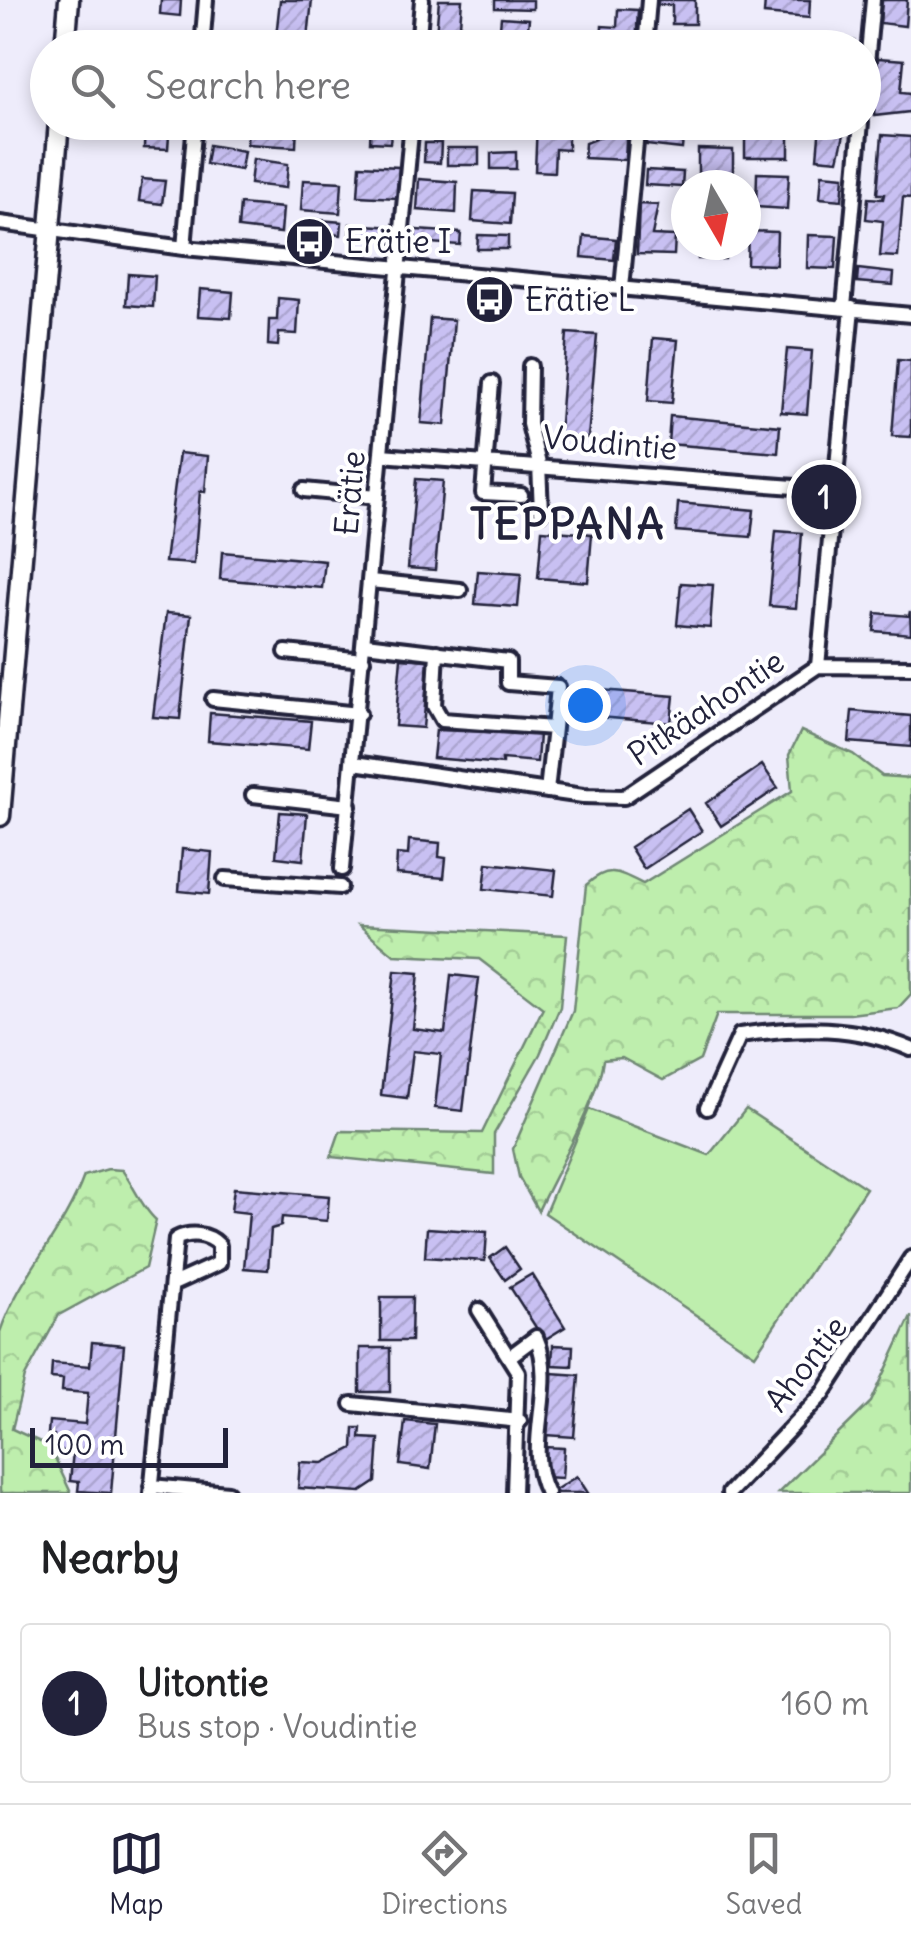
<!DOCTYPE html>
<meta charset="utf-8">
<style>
body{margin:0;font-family:Delius,sans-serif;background:#f2f2f2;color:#202124}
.compass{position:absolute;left:671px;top:170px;width:90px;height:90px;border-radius:50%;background:#fff;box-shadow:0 5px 15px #0003;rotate:171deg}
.scale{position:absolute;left:30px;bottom:25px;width:198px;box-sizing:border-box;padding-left:10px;border:5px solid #22223b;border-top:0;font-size:28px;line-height:35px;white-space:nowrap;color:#22223b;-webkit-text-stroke:8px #fff;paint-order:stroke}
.you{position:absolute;left:585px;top:705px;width:35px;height:35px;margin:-25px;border:8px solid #fff;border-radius:50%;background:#1a73e8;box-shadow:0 0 0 15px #1a73e833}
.badge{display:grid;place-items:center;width:65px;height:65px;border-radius:50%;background:#22223b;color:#fff;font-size:32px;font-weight:700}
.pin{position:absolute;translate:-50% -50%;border:5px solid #fff;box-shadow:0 2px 10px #0006}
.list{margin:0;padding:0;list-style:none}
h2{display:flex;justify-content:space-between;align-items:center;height:130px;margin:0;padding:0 40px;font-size:42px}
h2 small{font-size:32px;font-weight:400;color:#757577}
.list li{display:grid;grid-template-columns:65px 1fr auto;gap:30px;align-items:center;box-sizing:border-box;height:160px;margin:0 20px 20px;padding:0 20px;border:2px solid #e0e0e0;border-radius:10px}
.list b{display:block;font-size:38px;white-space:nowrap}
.list p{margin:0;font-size:32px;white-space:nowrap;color:#757577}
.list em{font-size:32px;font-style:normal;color:#757577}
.icon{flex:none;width:55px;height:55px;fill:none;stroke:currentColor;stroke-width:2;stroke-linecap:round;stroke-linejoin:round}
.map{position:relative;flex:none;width:911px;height:1493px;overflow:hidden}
.search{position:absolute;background:#fff;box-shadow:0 5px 15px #0003;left:30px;right:30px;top:30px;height:110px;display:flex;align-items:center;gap:25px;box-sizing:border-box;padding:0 35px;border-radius:55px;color:#757577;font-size:38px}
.sheet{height:310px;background:#fff}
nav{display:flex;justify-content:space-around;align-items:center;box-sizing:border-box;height:140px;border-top:2px solid #e0e0e0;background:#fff;font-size:28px;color:#757577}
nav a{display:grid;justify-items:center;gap:5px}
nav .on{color:#22223b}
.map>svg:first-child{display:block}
.grass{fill:#beeead;stroke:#708874;stroke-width:2.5}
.forest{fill:url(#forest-crowns);stroke:#708874;stroke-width:2.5}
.building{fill:url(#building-hatch);stroke:#22223b;stroke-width:2.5}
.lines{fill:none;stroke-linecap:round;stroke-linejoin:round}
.minor-casing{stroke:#22223b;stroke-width:20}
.major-casing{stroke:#22223b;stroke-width:25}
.minor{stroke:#fff;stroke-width:12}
.major{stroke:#fff;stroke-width:18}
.labels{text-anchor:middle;stroke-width:8;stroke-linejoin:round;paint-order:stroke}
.poi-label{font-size:32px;fill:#22223b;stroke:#fff;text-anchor:start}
.street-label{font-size:32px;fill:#22223b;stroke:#fff}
.district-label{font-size:42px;font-weight:bold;letter-spacing:2.5px;fill:#22223b;stroke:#fff}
</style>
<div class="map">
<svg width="911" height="1493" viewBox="0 0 911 1493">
<defs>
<pattern id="forest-crowns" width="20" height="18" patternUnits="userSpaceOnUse" patternTransform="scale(2.5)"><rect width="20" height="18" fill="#beeead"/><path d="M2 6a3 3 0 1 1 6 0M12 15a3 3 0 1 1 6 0" fill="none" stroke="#a3cc96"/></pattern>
<pattern id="building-hatch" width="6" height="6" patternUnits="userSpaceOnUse" patternTransform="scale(2.5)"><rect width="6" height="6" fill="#c8c0f2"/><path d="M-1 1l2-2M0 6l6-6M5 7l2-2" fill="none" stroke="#aca5d0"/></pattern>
</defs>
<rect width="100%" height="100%" fill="#eeecfb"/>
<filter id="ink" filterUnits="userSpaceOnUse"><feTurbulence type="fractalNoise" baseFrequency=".01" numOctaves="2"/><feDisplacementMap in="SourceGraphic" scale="20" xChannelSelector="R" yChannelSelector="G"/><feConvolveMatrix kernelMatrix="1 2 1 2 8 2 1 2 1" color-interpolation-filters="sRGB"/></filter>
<g filter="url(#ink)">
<path class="grass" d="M 589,1109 L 709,1155 L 746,1109 L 866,1188 L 755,1355 L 545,1213 Z"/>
<path class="forest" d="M 801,731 L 853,754 L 882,776 L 911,778 L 911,994 L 898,1008 L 850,1014 L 717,1014 L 700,1060 L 663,1080 L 622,1058 L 603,1060 C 597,1102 558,1168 538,1211 L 519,1177 L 513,1149 L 573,1011 L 586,885 C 608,865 617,871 643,884 L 792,791 L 789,755 Z
M 359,925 L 567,935 L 560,1007 L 540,1054 L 494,1134 L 494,1174 L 331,1157 L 340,1131 L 482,1133 L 543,1008 L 479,959 L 394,955 Z
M 108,1169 L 122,1170 C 134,1186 142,1208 156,1220 L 145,1268 L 59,1315 L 25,1377 L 12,1429 L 49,1446 L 71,1493 L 0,1493 L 0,1332 C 19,1276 64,1232 84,1176 Z
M 911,1316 L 911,1493 L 778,1493 L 871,1402 Z"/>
<path class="building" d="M 161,0 L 181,0 L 180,16 L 160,14 Z
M 280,0 L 312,0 L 307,48 L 254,48 L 255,35 L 276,37 Z
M 439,0 L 462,0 L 459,37 L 436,35 Z
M 495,0 L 533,0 L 533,9 L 495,8 Z
M 658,0 L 695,0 L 695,24 L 672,24 L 672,5 L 658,5 Z
M 765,0 L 810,0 L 809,18 L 764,14 Z
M 882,0 L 907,0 L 905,26 L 880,23 Z
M 618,9 L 638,10 L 636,46 L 601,44 L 602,26 L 617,27 Z
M 501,17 L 529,19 L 526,48 L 498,48 Z
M 819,38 L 854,41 L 854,48 L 819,48 Z
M 878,58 L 904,60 L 901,92 L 911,93 L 911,120 L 910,112 L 874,116 Z
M 145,122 L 170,122 L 168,149 L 144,148 Z
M 248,122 L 297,122 L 296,147 L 247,144 Z
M 371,122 L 392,123 L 390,143 L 370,142 Z
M 429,122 L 468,122 L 467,134 L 428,130 Z
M 480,122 L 519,122 L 518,135 L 479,133 Z
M 537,122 L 551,122 L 550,135 L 568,136 L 568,150 L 555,149 L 554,172 L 535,171 Z
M 613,122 L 627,122 L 625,160 L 584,158 L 585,143 L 612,132 Z
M 648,124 L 684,128 L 682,149 L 646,145 Z
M 820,124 L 846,126 L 838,160 L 817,158 Z
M 745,133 L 789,133 L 789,157 L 745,157 Z
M 882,135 L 911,137 L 911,198 L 903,197 L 898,257 L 880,256 L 883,221 L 866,219 L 868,198 L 883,199 L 884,194 L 877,194 Z
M 425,143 L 441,143 L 440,163 L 424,162 Z
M 209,145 L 244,151 L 241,170 L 206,164 Z
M 447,148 L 479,148 L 479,165 L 447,165 Z
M 698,149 L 733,150 L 733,180 L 698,179 Z
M 516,152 L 516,169 L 491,169 L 491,153 Z
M 253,159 L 288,164 L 286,188 L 250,184 Z
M 360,165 L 399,167 L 397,198 L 358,196 Z
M 646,170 L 683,172 L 682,187 L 645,185 Z
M 757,173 L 789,174 L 787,209 L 756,207 Z
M 822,174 L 844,176 L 842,200 L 820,198 Z
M 142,179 L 165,181 L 162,204 L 139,201 Z
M 419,179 L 457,182 L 456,213 L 417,210 Z
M 303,180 L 342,182 L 340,213 L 301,210 Z
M 474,191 L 512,193 L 510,224 L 472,221 Z
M 240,204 L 283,208 L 281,233 L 238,228 Z
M 639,204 L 658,205 L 652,235 L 675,236 L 674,255 L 637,254 Z
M 319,220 L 342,222 L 341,235 L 318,233 Z
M 350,224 L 394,227 L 393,239 L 349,236 Z
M 416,230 L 461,233 L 460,245 L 415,242 Z
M 748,231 L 777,232 L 776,265 L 747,264 Z
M 478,235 L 508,236 L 508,249 L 477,249 Z
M 808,235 L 837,236 L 835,269 L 807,268 Z
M 584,236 L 616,239 L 614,260 L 582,257 Z
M 698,245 L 726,245 L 725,259 L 698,259 Z
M 858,269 L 894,273 L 893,285 L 857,282 Z
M 128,274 L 155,276 L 153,307 L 126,305 Z
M 200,289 L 233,292 L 231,318 L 198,316 Z
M 278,298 L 299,300 L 297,334 L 279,333 L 278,346 L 268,345 L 269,320 L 277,320 Z
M 430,318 L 454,320 L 445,425 L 421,423 Z
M 567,333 L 597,335 L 588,438 L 559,436 Z
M 653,338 L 678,340 L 672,403 L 648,401 Z
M 787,349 L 812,351 L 807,414 L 781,412 Z
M 898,360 L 911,361 L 911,437 L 892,436 Z
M 670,416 L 780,426 L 778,453 L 668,444 Z
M 179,453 L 208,456 L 205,492 L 200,491 L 194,564 L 165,562 Z
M 416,479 L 443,481 L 435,570 L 408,568 Z
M 678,503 L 754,510 L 751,537 L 676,531 Z
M 542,530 L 592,534 L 588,582 L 538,578 Z
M 776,531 L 802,533 L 796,608 L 769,606 Z
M 222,552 L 325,561 L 322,588 L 220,579 Z
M 478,571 L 521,574 L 518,607 L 475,604 Z
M 681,583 L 713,585 L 710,628 L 677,625 Z
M 910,611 L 911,634 L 874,631 L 876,613 L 909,616 Z
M 166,613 L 191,615 L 180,719 L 153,717 Z
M 401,658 L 429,660 L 423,728 L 395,726 Z
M 601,690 L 674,696 L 671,723 L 598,717 Z
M 852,711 L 911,716 L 911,747 L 849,742 Z
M 210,713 L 311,721 L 308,749 L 208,741 Z
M 436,730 L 539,734 L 537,762 L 502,759 L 502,764 L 433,758 Z
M 762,765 L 778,788 L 721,826 L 706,803 Z
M 688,809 L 702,831 L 644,869 L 630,847 Z
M 280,812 L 307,814 L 303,860 L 276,857 Z
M 409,840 L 440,843 L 439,857 L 446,858 L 444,878 L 396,874 L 397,854 L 408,855 Z
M 182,849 L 212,852 L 209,894 L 179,891 Z
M 487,863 L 556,870 L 553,896 L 484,889 Z
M 395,971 L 419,973 L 413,1029 L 445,1033 L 451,975 L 479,978 L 463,1111 L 435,1108 L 441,1054 L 413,1051 L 407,1098 L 381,1095 Z
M 234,1188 L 329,1196 L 327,1221 L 282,1217 L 281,1226 L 271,1229 L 268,1270 L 244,1268 L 249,1213 L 231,1211 Z
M 427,1228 L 487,1232 L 485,1261 L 425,1257 Z
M 505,1247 L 520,1269 L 505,1280 L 490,1258 Z
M 532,1274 L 565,1327 L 544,1340 L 510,1287 Z
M 381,1297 L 412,1297 L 411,1341 L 381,1341 Z
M 92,1342 L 124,1345 L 111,1493 L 78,1491 L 79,1482 L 70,1481 L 73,1452 L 53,1450 L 54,1435 L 48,1434 L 49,1421 L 85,1424 L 88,1393 L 62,1391 L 63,1379 L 51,1378 L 52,1363 L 90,1366 Z
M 553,1345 L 573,1346 L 572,1366 L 552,1365 Z
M 360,1348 L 390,1348 L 390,1392 L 360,1392 Z
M 551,1373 L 579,1375 L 574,1437 L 546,1435 Z
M 405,1421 L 435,1424 L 430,1469 L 400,1465 Z
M 354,1428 L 361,1428 L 360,1438 L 379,1439 L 376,1482 L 361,1492 L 298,1488 L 300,1462 L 323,1463 L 353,1448 Z
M 544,1447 L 564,1448 L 562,1478 L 543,1477 Z
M 577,1476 L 588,1493 L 557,1493 L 555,1490 Z"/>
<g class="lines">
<defs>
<path id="minor" d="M 202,48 L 206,0
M 418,48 L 422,0
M 645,48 L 649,0
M 864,96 L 873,0
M 0,223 L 184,248 L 911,315
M 184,248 L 195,122
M 622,288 L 638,122
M 844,307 L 861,122
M 530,366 L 529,424 L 539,464 L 541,512
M 492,383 L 483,493 L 521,495
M 381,455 L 833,490
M 304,490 L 377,497
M 370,581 L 460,590
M 365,644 L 508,661 L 508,683 L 558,687 L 554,728 L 442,720 L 434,706 L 437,652
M 286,652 L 363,660
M 818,666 L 852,308
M 213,699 L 359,714
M 354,763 L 583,796 L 624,797 L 818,666 L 911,667
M 547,791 L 554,728
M 253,795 L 349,806
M 342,869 L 412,122
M 225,879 L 340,887
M 707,1108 L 740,1035 C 800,1026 855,1025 911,1049
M 479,1310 L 518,1372 L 514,1493
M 509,1357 L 536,1337 C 558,1387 522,1445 547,1493
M 352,1404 L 520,1421
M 151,1486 L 228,1493
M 151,1493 L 176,1239 C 190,1232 208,1233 219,1245 L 219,1263 L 173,1284
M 729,1493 L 823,1394 L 911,1258"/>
<path id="major" d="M 65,48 L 69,0
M 0,816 L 59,122"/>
</defs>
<use href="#minor" class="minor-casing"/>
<use href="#major" class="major-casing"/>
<use href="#minor" class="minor"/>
<use href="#major" class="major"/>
</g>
</g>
<defs>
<symbol id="bus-disc" viewBox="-11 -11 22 22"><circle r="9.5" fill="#22223b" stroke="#fff"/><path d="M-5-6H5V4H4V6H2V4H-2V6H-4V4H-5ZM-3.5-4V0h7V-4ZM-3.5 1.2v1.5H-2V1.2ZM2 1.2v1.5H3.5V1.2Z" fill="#fff"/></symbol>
</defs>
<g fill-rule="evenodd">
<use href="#bus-disc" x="282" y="214" width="55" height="55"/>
<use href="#bus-disc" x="462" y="272" width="55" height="55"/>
</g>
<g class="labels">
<g class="poi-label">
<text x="345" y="253">Erätie I</text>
<text x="525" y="311">Erätie L</text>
</g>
<g class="street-label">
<text transform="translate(610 443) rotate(5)" y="11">Voudintie</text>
<text transform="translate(350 493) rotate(-85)" y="11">Erätie</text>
<text transform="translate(706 708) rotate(-34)" y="11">Pitkäahontie</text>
<text transform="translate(806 1364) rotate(-52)" y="11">Ahontie</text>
</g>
<g class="district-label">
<text x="568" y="539">TEPPANA</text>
</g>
</g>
</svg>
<svg class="compass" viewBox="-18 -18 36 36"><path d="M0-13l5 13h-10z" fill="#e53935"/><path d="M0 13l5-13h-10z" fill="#757577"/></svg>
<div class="scale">100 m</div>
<div class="you"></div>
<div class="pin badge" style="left:824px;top:497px">1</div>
<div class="search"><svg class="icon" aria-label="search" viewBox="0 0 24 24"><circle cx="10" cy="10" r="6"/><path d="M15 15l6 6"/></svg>Search here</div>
</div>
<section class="sheet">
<h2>Nearby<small></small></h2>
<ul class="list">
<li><span class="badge">1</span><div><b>Uitontie</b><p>Bus stop · Voudintie</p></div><em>160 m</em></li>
</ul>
</section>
<nav>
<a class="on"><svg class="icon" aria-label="map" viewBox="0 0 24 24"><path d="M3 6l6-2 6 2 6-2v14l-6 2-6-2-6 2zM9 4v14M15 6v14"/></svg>Map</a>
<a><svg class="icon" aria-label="directions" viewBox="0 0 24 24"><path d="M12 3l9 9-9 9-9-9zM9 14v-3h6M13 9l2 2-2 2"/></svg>Directions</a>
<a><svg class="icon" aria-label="saved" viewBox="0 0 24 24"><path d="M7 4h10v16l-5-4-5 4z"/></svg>Saved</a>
</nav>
